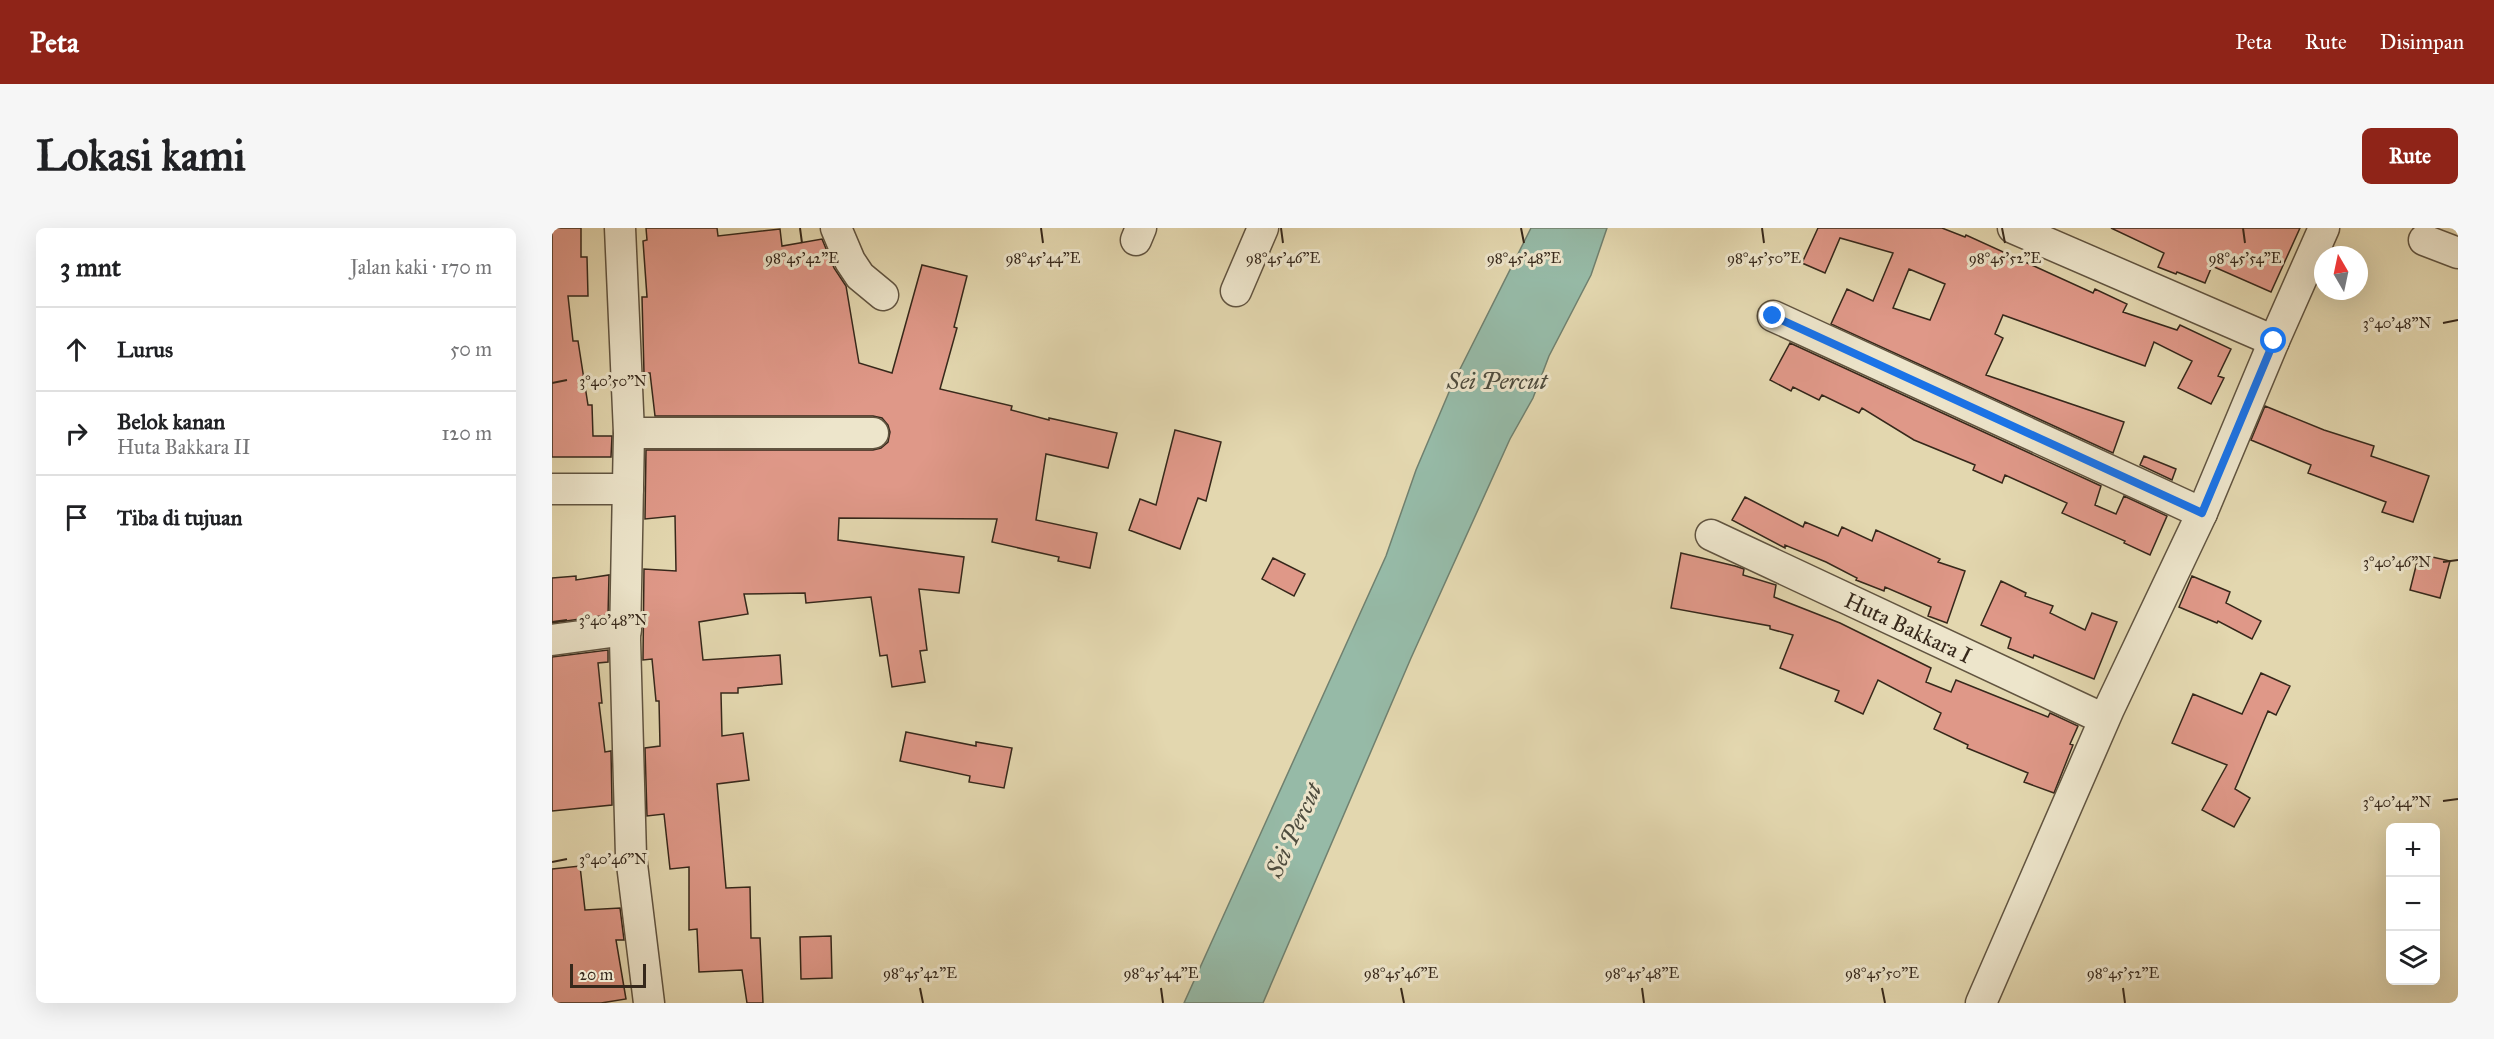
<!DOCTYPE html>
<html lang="id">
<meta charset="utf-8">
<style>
body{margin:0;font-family:"IM FELL Great Primer",serif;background:#f6f6f6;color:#202124}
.controls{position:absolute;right:18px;bottom:18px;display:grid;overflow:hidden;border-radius:9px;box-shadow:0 6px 24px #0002}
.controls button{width:54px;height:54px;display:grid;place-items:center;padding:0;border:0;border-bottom:2px solid #e0e0e0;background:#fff;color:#202124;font:30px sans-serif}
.compass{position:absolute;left:1762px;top:18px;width:54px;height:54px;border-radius:50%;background:#fff;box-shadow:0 6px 24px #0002;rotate:351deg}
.scale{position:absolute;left:18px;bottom:15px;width:76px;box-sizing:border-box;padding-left:6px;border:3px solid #36281b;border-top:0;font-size:16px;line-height:21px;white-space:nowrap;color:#36281b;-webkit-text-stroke:4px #ede5cb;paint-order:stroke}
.stop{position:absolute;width:18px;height:18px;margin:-14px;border:4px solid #1a73e8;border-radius:50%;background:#fff}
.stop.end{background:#1a73e8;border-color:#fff;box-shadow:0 2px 6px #0008}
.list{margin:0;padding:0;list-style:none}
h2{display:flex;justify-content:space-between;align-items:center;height:78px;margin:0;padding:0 24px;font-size:26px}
h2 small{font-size:20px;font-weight:400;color:#757577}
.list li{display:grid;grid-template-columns:39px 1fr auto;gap:18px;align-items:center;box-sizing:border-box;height:84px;padding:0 24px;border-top:2px solid #e0e0e0}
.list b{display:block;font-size:22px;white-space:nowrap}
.list p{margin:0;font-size:20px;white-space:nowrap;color:#757577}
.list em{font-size:20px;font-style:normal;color:#757577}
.icon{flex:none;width:33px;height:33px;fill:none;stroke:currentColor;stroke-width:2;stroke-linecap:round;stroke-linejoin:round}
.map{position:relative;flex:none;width:1906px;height:775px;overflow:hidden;border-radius:9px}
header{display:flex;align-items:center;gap:36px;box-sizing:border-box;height:84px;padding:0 30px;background:#8f2418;color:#fff}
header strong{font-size:28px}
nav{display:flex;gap:33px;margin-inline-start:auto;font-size:21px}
.intro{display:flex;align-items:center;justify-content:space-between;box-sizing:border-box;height:144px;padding:0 36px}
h1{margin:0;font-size:42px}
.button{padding:15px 27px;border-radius:9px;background:#8f2418;color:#fff;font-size:21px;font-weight:700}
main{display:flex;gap:36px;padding:0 36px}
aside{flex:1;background:#fff;border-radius:9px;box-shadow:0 6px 24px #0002}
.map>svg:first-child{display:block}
.water{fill:#96baa7;stroke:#70806f;stroke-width:1.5}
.building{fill:#df9888;stroke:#36281b;stroke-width:1.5;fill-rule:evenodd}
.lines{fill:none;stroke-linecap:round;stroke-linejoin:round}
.minor-casing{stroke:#615440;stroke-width:33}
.minor{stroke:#ede5cb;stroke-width:30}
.route{stroke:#1a73e8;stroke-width:8}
.ticks{fill:none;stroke:#36281b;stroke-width:2}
.labels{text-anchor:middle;stroke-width:6;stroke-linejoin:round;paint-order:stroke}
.street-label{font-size:22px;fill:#36281b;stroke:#ede5cb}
.water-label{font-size:24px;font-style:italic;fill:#4e4c3e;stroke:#ede5cb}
.ticks-label{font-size:15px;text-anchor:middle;fill:#36281b;stroke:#ede5cb;stroke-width:6;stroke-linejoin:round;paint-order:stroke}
</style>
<header>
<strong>Peta</strong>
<nav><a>Peta</a><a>Rute</a><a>Disimpan</a></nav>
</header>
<div class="intro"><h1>Lokasi kami</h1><a class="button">Rute</a></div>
<main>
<aside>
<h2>3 mnt<small>Jalan kaki · 170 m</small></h2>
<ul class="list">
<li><svg class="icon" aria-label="ahead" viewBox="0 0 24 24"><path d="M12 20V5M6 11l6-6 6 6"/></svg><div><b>Lurus</b></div><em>50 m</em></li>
<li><svg class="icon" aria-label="right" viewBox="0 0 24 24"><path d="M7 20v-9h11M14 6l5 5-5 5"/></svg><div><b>Belok kanan</b><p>Huta Bakkara II</p></div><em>120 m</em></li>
<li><svg class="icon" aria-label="arrive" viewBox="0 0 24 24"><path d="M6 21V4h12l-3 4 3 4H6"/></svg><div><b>Tiba di tujuan</b></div></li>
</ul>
</aside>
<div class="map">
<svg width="1906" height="775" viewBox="0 0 1906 775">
<rect width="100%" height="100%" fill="#e3d7af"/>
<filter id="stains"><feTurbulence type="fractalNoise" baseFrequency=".00333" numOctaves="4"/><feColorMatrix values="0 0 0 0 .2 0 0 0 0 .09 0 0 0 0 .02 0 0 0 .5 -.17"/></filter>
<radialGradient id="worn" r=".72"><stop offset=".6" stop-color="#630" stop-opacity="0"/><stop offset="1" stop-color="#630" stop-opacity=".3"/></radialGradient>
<path class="water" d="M 979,0 L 1055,0 L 1039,47 L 997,128 L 981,170 L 958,211 L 859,430 L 711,775 L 632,775 L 834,328 L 864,242 L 900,157 Z"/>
<path class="building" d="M 0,0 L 29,0 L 29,29 L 35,29 L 36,68 L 16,68 L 21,113 L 26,113 L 36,177 L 40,177 L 41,208 L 60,208 L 59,229 L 0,229 Z
M 94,0 L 165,0 L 166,8 L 228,1 L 230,18 L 270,11 L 282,40 L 294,58 L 307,135 L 340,145 L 370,37 L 415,48 L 402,99 L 405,100 L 388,161 L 460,178 L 459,182 L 497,192 L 497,190 L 565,205 L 556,240 L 494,226 L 484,292 L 545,305 L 538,340 L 506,333 L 507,329 L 440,314 L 445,291 L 287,290 L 286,312 L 412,329 L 407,365 L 367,361 L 375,422 L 368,423 L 373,454 L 340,459 L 335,427 L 328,428 L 319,369 L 254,375 L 253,365 L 192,366 L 196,386 L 147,394 L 151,432 L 228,427 L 230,456 L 186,460 L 186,465 L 169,465 L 170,508 L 191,505 L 197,552 L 165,556 L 174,660 L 198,659 L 199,710 L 208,710 L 211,775 L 195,775 L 190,742 L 147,744 L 145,701 L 137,702 L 137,639 L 118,641 L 112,586 L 95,588 L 93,520 L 108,518 L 107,473 L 104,473 L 100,431 L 91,432 L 92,341 L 124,343 L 123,288 L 93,291 L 94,222 L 321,222 L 329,220 L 336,214 L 338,204 L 336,197 L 330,190 L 321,188 L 103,188 L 98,145 L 92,145 L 90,69 L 95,69 L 91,13 L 95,12 Z
M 1266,0 L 1390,0 L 1413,9 L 1414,7 L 1541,65 L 1543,61 L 1575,76 L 1571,84 L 1625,102 L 1628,97 L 1679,121 L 1666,148 L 1672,150 L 1659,176 L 1626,160 L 1640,133 L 1602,114 L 1593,138 L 1451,87 L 1443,106 L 1451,110 L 1434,147 L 1572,194 L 1561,225 L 1279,96 L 1295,61 L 1321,73 L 1341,25 L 1288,10 L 1273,45 L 1250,35 ZM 1357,41 L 1393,56 L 1378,92 L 1341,80 Z
M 1559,0 L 1748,0 L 1719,64 L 1660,38 L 1653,55 L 1625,44 L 1624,46 L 1606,39 L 1612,25 Z
M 1238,115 L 1549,258 L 1543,277 L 1564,286 L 1572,268 L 1615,288 L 1598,327 L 1572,315 L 1573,313 L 1510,285 L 1515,275 L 1453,247 L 1450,255 L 1421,242 L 1423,237 L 1362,212 L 1310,180 L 1307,185 L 1270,167 L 1267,172 L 1241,159 L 1239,163 L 1218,152 Z
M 1713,178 L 1772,202 L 1822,218 L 1819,228 L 1877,248 L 1861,294 L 1830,284 L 1834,274 L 1756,245 L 1759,237 L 1699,212 Z
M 623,202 L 669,214 L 654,273 L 646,270 L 628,321 L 577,302 L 588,271 L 604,277 Z
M 1592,228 L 1624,241 L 1620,252 L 1588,237 Z
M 1193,269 L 1251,299 L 1253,294 L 1286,308 L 1290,299 L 1320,313 L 1324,302 L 1388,331 L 1386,334 L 1413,343 L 1395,395 L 1376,388 L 1379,379 L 1333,359 L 1332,363 L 1304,352 L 1305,350 L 1274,334 L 1233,317 L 1233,320 L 1180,292 Z
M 1129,325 L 1183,338 L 1192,341 L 1191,347 L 1224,357 L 1222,369 L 1288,395 L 1379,440 L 1374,454 L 1399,464 L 1404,452 L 1496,489 L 1498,485 L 1526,498 L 1518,516 L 1521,517 L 1502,565 L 1472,554 L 1476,545 L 1415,520 L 1416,517 L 1382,501 L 1389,485 L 1326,452 L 1311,486 L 1283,473 L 1287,463 L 1228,440 L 1241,407 L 1218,401 L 1218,398 L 1119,380 Z
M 1867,326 L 1898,333 L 1888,370 L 1858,362 Z
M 721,330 L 753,346 L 742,368 L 710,351 Z
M 57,347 L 56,387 L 0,395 L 0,350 L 24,348 L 24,352 Z
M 1640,348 L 1678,364 L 1674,375 L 1709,393 L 1700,411 L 1666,393 L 1665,395 L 1627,379 Z
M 1449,353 L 1474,365 L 1473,368 L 1501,378 L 1498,385 L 1533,402 L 1540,385 L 1565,394 L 1542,451 L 1482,427 L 1481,430 L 1456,420 L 1459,410 L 1429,397 Z
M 56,422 L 56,434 L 46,435 L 50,475 L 47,475 L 53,524 L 59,523 L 60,577 L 0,583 L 0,429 Z
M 1709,445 L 1738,458 L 1724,487 L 1716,483 L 1683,561 L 1698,570 L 1682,599 L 1650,582 L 1675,537 L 1620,515 L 1641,466 L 1690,486 Z
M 354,504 L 424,518 L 424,514 L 460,520 L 452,560 L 417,554 L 418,548 L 348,533 Z
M 28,638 L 33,682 L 68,680 L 72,712 L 64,712 L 74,771 L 49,775 L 0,775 L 0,641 Z
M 279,708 L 280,750 L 249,751 L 248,709 Z"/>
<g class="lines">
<defs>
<g id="minor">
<path d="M 68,0 L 77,205 L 73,412 L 79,628 L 97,775"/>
<path d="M 284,0 L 298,33 L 308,48 L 331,67"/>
<path d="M 1461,0 L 1722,113"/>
<path d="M 584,12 L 589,0"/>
<path d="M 1872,12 L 1906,25"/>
<path d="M 684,63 L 711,0"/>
<path d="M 1221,88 L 1650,285"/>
<path d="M 77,205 L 321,205"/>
<path d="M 0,261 L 76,261"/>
<path id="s1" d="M 1159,307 L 1552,491"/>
<path d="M 0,412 L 74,402"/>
<path d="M 1429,775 L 1557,481 L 1650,285 L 1722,113 L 1772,0"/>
</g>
</defs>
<use href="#minor" class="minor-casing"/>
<use href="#minor" class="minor"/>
</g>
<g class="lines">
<path class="route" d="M 1221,88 L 1650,285 L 1722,113"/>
</g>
<path class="ticks" d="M 248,0 L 250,15M 489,0 L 491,15M 729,0 L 731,15M 969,0 L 972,15M 1210,0 L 1212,15M 1450,0 L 1453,15M 1691,0 L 1693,15M 1891,95 L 1906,92M 0,155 L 15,152M 1891,334 L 1906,332M 0,394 L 15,392M 1891,573 L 1906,571M 0,634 L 15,631M 368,760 L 371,775M 609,760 L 611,775M 849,760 L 852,775M 1090,760 L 1092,775M 1330,760 L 1333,775M 1571,760 L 1573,775"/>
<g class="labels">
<g class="street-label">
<text dy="8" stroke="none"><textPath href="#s1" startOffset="218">Huta Bakkara I</textPath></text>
</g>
<g class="water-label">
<text x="945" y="161">Sei Percut</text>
<text transform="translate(742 602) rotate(-65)" y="8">Sei Percut</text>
</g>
</g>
<g class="ticks-label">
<text x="250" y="35">98°45'42"E</text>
<text x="491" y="35">98°45'44"E</text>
<text x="731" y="35">98°45'46"E</text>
<text x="972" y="35">98°45'48"E</text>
<text x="1212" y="35">98°45'50"E</text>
<text x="1453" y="35">98°45'52"E</text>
<text x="1693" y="35">98°45'54"E</text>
<text x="1845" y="100">3°40'48"N</text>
<text x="61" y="158">3°40'50"N</text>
<text x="1845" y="339">3°40'46"N</text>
<text x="61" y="397">3°40'48"N</text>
<text x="1845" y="579">3°40'44"N</text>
<text x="61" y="636">3°40'46"N</text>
<text x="368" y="750">98°45'42"E</text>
<text x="609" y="750">98°45'44"E</text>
<text x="849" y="750">98°45'46"E</text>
<text x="1090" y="750">98°45'48"E</text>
<text x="1330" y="750">98°45'50"E</text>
<text x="1571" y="750">98°45'52"E</text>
</g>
<rect width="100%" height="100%" filter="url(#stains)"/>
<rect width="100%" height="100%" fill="url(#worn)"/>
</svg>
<div class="controls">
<button>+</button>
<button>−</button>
<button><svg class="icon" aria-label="layers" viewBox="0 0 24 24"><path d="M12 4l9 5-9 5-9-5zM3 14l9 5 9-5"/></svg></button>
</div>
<svg class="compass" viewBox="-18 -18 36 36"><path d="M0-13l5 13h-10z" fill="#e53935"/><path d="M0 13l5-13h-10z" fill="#757577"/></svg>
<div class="scale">20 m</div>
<div class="stop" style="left:1722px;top:113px"></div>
<div class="stop end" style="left:1221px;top:88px"></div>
</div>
</main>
